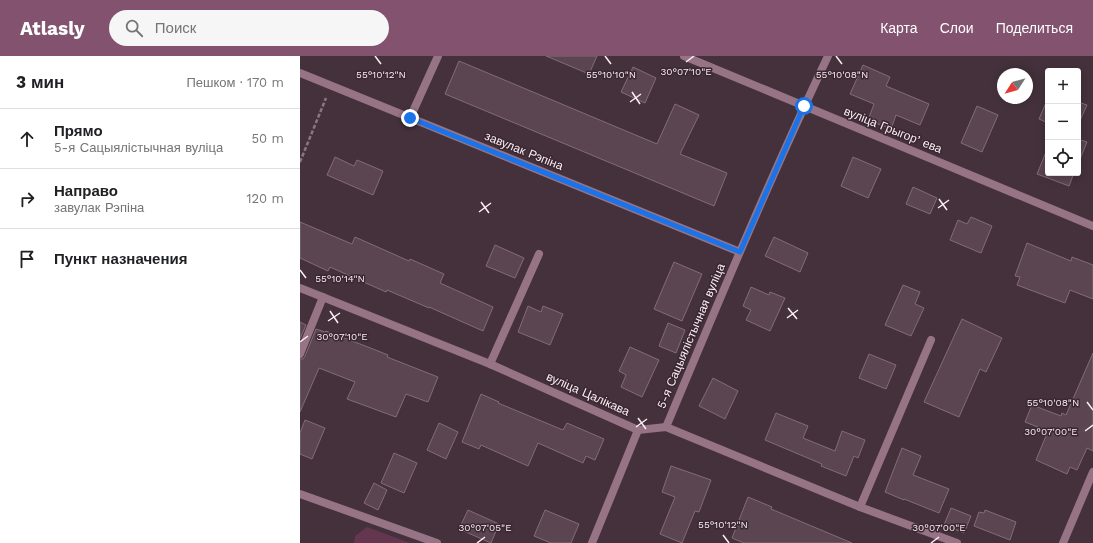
<!DOCTYPE html>
<html lang="ru">
<meta charset="utf-8">
<style>
body{margin:0;font-family:"Work Sans",sans-serif;background:#f6f6f6;color:#202124}
.controls{position:absolute;right:12px;top:12px;display:grid;overflow:hidden;border-radius:4px;box-shadow:0 2px 10px #0003}
.controls button{width:36px;height:36px;display:grid;place-items:center;padding:0;border:0;border-bottom:1px solid #e0e0e0;background:#fff;color:#202124;font:20px sans-serif}
.compass{position:absolute;left:697px;top:12px;width:36px;height:36px;border-radius:50%;background:#fff;box-shadow:0 2px 10px #0003;rotate:234deg}
.stop{position:absolute;width:12px;height:12px;margin:-9px;border:3px solid #1a73e8;border-radius:50%;background:#fff}
.stop.end{background:#1a73e8;border-color:#fff;box-shadow:0 1px 4px #0008}
.list{margin:0;padding:0;list-style:none}
h2{display:flex;justify-content:space-between;align-items:center;height:52px;margin:0;padding:0 16px;font-size:17px}
h2 small{font-size:13px;font-weight:400;color:#757577}
.list li{display:grid;grid-template-columns:26px 1fr auto;gap:12px;align-items:center;box-sizing:border-box;height:60px;padding:0 16px;border-top:1px solid #e0e0e0}
.list b{display:block;font-size:15px;white-space:nowrap}
.list p{margin:0;font-size:13px;white-space:nowrap;color:#757577}
.list em{font-size:13px;font-style:normal;color:#757577}
.icon{flex:none;width:22px;height:22px;fill:none;stroke:currentColor;stroke-width:2;stroke-linecap:round;stroke-linejoin:round}
.map{position:relative;flex:none;width:793px;height:487px;overflow:hidden}
header{display:flex;align-items:center;gap:24px;box-sizing:border-box;height:56px;padding:0 20px;background:#82526f;color:#fff}
header strong{font-size:19px}
nav{display:flex;gap:22px;margin-inline-start:auto;font-size:14px}
.search{width:280px;height:36px;background:#f6f6f6;display:flex;align-items:center;gap:10px;box-sizing:border-box;padding:0 14px;border-radius:22px;color:#757577;font-size:15px}
main{display:flex}
aside{flex:1;background:#fff}
.map>svg:first-child{display:block}
.green{fill:#653650}
.building{fill:#5a4550;stroke:#826c77}
.lines{fill:none;stroke-linecap:round;stroke-linejoin:round}
.path{stroke:#887780;stroke-width:2.5;stroke-dasharray:4 2;stroke-linecap:butt}
.service{stroke:#967385;stroke-width:8}
.minor{stroke:#967385;stroke-width:8}
.route{stroke:#1a73e8;stroke-width:5}
.ticks{fill:none;stroke:#fbeef4;stroke-width:1.5}
.labels{text-anchor:middle;stroke-width:3;stroke-linejoin:round;paint-order:stroke}
.street-label{font-size:12px;fill:#fbeef4;stroke:#3a2731}
.ticks-label{font-size:10px;text-anchor:middle;fill:#fbeef4;stroke:#3a2731;stroke-width:3;stroke-linejoin:round;paint-order:stroke}
</style>
<header>
<strong>Atlasly</strong>
<div class="search"><svg class="icon" aria-label="search" viewBox="0 0 24 24"><circle cx="10" cy="10" r="6"/><path d="M15 15l6 6"/></svg>Поиск</div>
<nav><a>Карта</a><a>Слои</a><a>Поделиться</a></nav>
</header>
<main>
<aside>
<h2>3 мин<small>Пешком · 170 m</small></h2>
<ul class="list">
<li><svg class="icon" aria-label="ahead" viewBox="0 0 24 24"><path d="M12 20V5M6 11l6-6 6 6"/></svg><div><b>Прямо</b><p>5-я Сацыялістычная вуліца</p></div><em>50 m</em></li>
<li><svg class="icon" aria-label="right" viewBox="0 0 24 24"><path d="M7 20v-9h11M14 6l5 5-5 5"/></svg><div><b>Направо</b><p>завулак Рэпіна</p></div><em>120 m</em></li>
<li><svg class="icon" aria-label="arrive" viewBox="0 0 24 24"><path d="M6 21V4h12l-3 4 3 4H6"/></svg><div><b>Пункт назначения</b></div></li>
</ul>
</aside>
<div class="map">
<svg width="793" height="487" viewBox="0 0 793 487">
<rect width="100%" height="100%" fill="#44313b"/>
<path class="green" d="M 67,471 L 110,487 L 54,487 L 55,480 Z"/>
<path class="building" d="M 246,0 L 297,0 L 289,18 Z
M 159,5 L 357,88 L 375,48 L 399,59 L 380,98 L 427,117 L 414,150 L 145,38 Z
M 563,9 L 590,21 L 586,30 L 629,48 L 620,69 L 596,59 L 591,73 L 568,64 L 574,48 L 550,38 Z
M 333,11 L 356,22 L 345,47 L 321,36 Z
M 748,42 L 748,67 L 739,63 Z
M 778,46 L 787,49 L 778,69 Z
M 677,50 L 698,59 L 682,96 L 661,87 Z
M 778,83 L 787,86 L 778,108 Z
M 748,91 L 748,117 L 774,117 L 769,130 L 737,118 Z
M 35,101 L 54,110 L 57,104 L 83,115 L 73,139 L 27,119 Z
M 553,101 L 581,113 L 568,142 L 541,130 Z
M 613,131 L 637,142 L 630,158 L 606,148 Z
M 671,161 L 692,170 L 681,197 L 650,184 L 658,164 L 667,168 Z
M 0,166 L 52,188 L 55,181 L 109,205 L 110,203 L 144,218 L 140,227 L 193,251 L 183,275 L 129,251 L 129,252 L 87,234 L 86,236 L 30,211 L 28,215 L 0,202 Z
M 474,181 L 508,197 L 500,216 L 465,200 Z
M 727,187 L 771,205 L 772,201 L 793,209 L 793,243 L 770,234 L 765,247 L 717,229 L 720,221 L 715,220 Z
M 195,189 L 224,202 L 215,222 L 186,210 Z
M 374,206 L 402,218 L 382,265 L 354,253 Z
M 603,229 L 620,236 L 615,248 L 624,252 L 611,280 L 585,269 Z
M 451,231 L 469,239 L 470,236 L 485,242 L 470,275 L 446,264 L 451,254 L 443,250 Z
M 228,250 L 241,256 L 243,250 L 263,258 L 250,289 L 218,276 Z
M 662,263 L 702,282 L 686,316 L 680,313 L 659,361 L 624,346 Z
M 0,266 L 6,269 L 0,283 Z
M 368,267 L 385,274 L 376,297 L 359,290 Z
M 16,273 L 25,276 L 26,275 L 68,291 L 88,299 L 87,301 L 138,321 L 128,346 L 106,338 L 96,361 L 47,343 L 55,326 L 19,312 L 0,356 L 0,303 L 3,303 L 5,300 Z
M 330,291 L 359,304 L 342,341 L 321,331 L 326,319 L 319,315 Z
M 793,297 L 793,395 L 787,392 L 777,414 L 770,411 L 767,418 L 736,404 L 748,375 L 725,366 L 732,349 L 761,360 L 762,357 L 766,359 Z
M 569,298 L 596,309 L 586,333 L 559,322 Z
M 413,322 L 438,335 L 425,363 L 399,350 Z
M 181,338 L 199,346 L 198,347 L 263,374 L 267,367 L 304,383 L 295,404 L 286,400 L 283,407 L 238,387 L 228,410 L 181,389 L 179,393 L 162,386 Z
M 476,357 L 508,370 L 503,382 L 535,395 L 542,375 L 565,384 L 558,402 L 554,400 L 546,420 L 521,410 L 522,408 L 465,384 Z
M 5,364 L 25,372 L 12,403 L 0,398 L 0,377 Z
M 139,367 L 158,376 L 146,403 L 127,394 Z
M 602,392 L 621,400 L 613,419 L 649,433 L 639,457 L 604,443 L 604,444 L 585,436 Z
M 94,397 L 117,407 L 104,437 L 81,427 Z
M 371,410 L 411,424 L 399,456 L 395,455 L 382,487 L 360,478 L 375,441 L 362,436 Z
M 74,427 L 87,434 L 78,454 L 64,447 Z
M 448,441 L 472,451 L 471,453 L 552,487 L 444,487 L 432,482 Z
M 651,452 L 671,460 L 664,477 L 644,469 Z
M 168,454 L 199,468 L 191,487 L 159,473 Z
M 245,454 L 279,468 L 271,487 L 251,487 L 234,480 Z
M 685,454 L 716,466 L 710,484 L 674,470 L 679,456 L 684,457 Z"/>
<g class="lines">
<path class="path" d="M 0,106 L 26,42"/>
<path class="service" d="M 110,62 L 138,0
M 0,298 L 23,241
M 190,308 L 239,198
M 560,451 L 631,284
M 763,487 L 793,416"/>
<path class="minor" d="M 384,0 L 793,170
M 0,17 L 440,196
M 0,232 L 190,308 L 338,374 L 366,371 L 560,451 L 657,487
M 366,371 C 418,247 470,122 528,0
M 0,438 L 137,487
M 292,487 L 338,374"/>
</g>
<g class="lines">
<path class="route" d="M 110,62 L 440,196 L 504,50"/>
</g>
<path class="ticks" d="M 75,0 L 81,8M 305,0 L 311,8M 536,0 L 542,8M 386,6 L 394,0M 332,36 L 340,48M 330,46 L 341,38M 639,143 L 647,154M 181,146 L 189,157M 638,152 L 649,144M 179,156 L 191,147M 0,214 L 6,222M 488,252 L 497,263M 30,255 L 38,267M 487,262 L 498,254M 28,265 L 40,257M 0,286 L 8,280M 787,346 L 793,354M 338,362 L 346,373M 336,371 L 347,363M 785,375 L 793,369M 423,479 L 429,487M 177,487 L 185,481M 631,487 L 639,481"/>
<g class="labels">
<g class="street-label">
<text transform="translate(593 74) rotate(22)" y="4">вуліца Грыгорʼева</text>
<text transform="translate(224 95) rotate(22)" y="4">завулак Рэпіна</text>
<text transform="translate(391 280) rotate(-67)" y="4">5-я Сацыялістычная вуліца</text>
<text transform="translate(288 338) rotate(24)" y="4">вуліца Цалікава</text>
</g>
</g>
<g class="ticks-label">
<text x="386" y="19">30°07'10"E</text>
<text x="81" y="22">55°10'12"N</text>
<text x="311" y="22">55°10'10"N</text>
<text x="542" y="22">55°10'08"N</text>
<text x="40" y="226">55°10'14"N</text>
<text x="42" y="284">30°07'10"E</text>
<text x="753" y="350">55°10'08"N</text>
<text x="751" y="379">30°07'00"E</text>
<text x="423" y="472">55°10'12"N</text>
<text x="185" y="475">30°07'05"E</text>
<text x="639" y="475">30°07'00"E</text>
</g>
</svg>
<div class="controls">
<button>+</button>
<button>−</button>
<button><svg class="icon" aria-label="locate" viewBox="0 0 24 24"><circle cx="12" cy="12" r="6"/><path d="M12 2v4M12 18v4M2 12h4M18 12h4"/></svg></button>
</div>
<svg class="compass" viewBox="-18 -18 36 36"><path d="M0-13l5 13h-10z" fill="#e53935"/><path d="M0 13l5-13h-10z" fill="#757577"/></svg>
<div class="stop" style="left:504px;top:50px"></div>
<div class="stop end" style="left:110px;top:62px"></div>
</div>
</main>
